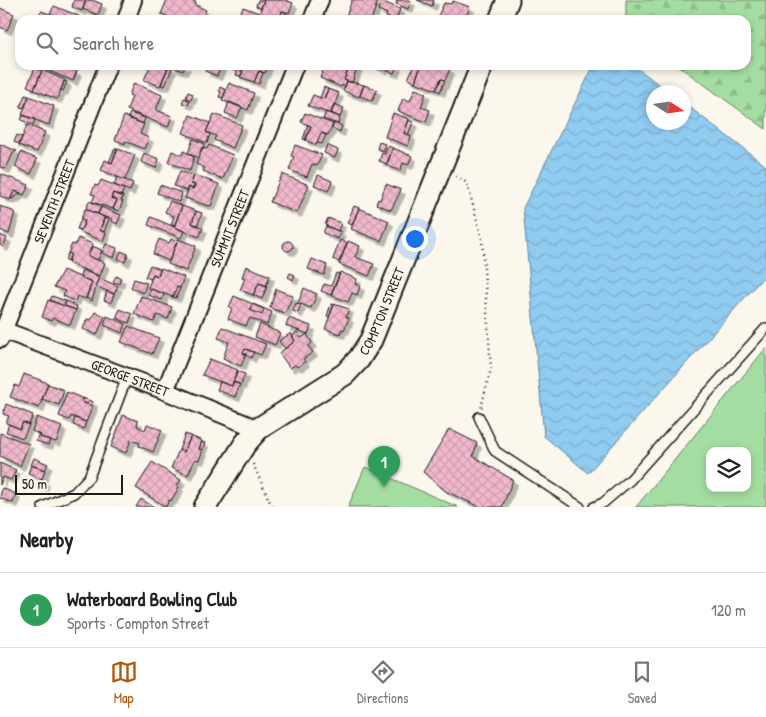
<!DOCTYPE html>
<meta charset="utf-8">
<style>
body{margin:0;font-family:"Patrick Hand",sans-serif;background:#f2f2f2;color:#222}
.controls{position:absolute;right:15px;bottom:15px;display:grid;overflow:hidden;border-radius:10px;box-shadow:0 2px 8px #0003}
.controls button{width:45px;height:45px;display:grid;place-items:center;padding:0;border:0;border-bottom:1px solid #e0e0e0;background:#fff;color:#222;font:25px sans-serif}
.compass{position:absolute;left:646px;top:85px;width:45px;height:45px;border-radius:50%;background:#fff;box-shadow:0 2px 8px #0003;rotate:102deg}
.scale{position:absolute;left:15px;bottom:12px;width:108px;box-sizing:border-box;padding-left:5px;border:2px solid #1c1c1c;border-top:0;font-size:14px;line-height:18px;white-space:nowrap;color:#1c1c1c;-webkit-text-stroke:4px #fbf7ec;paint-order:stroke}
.you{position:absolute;left:414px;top:238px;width:18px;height:18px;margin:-12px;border:4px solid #fff;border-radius:50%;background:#1a73e8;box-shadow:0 0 0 8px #1a73e833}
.badge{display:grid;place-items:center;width:32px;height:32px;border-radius:50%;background:#b45309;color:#fff;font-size:16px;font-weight:700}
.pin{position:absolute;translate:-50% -41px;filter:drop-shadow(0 1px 2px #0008)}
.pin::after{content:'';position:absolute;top:26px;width:18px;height:15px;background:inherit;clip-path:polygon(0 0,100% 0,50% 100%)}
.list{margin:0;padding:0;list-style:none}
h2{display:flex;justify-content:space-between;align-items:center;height:65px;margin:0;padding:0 20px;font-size:21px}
h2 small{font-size:16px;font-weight:400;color:#767676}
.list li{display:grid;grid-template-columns:32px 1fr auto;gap:15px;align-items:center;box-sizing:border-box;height:75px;padding:0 20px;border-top:1px solid #e0e0e0}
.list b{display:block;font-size:19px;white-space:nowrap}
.list p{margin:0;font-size:16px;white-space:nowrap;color:#767676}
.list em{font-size:16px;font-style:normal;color:#767676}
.icon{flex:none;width:28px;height:28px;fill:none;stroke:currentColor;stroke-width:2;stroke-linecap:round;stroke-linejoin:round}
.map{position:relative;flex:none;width:766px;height:507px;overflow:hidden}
.search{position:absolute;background:#fff;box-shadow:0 2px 8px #0003;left:15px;right:15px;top:15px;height:55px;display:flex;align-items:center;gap:12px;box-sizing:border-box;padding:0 18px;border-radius:15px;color:#767676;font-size:19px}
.sheet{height:140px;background:#fff}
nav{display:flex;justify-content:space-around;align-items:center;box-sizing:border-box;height:70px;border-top:1px solid #e0e0e0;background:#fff;font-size:14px;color:#767676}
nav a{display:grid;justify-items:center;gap:2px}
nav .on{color:#b45309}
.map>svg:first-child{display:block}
.green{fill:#a4dda2;stroke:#607c5f;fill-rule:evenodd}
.forest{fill:url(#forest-firs);stroke:#607c5f}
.water{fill:url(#water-waves);stroke:#62859b}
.building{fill:url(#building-cross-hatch);stroke:#1c1c1c;filter:url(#shadow)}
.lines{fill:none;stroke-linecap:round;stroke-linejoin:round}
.service-casing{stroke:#1c1c1c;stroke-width:12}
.minor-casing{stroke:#1c1c1c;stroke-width:20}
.tertiary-casing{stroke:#1c1c1c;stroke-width:25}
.path{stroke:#1c1c1c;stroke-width:2.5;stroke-dasharray:1 4;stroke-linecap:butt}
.service{stroke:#fbf7ec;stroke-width:9}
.minor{stroke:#fbf7ec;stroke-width:16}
.tertiary{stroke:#fbf7ec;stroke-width:21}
.labels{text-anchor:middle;stroke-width:4.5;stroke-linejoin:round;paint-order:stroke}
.street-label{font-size:14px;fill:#1c1c1c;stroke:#fbf7ec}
</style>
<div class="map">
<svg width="766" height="507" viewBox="0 0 766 507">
<defs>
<pattern id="forest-firs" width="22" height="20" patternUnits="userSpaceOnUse" patternTransform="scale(1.25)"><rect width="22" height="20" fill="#a4dda2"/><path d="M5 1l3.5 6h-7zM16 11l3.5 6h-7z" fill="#8dbd8b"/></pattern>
<pattern id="water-waves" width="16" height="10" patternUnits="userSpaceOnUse" patternTransform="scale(1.25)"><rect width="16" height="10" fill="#90cbf0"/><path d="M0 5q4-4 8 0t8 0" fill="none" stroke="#7caecd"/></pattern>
<pattern id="building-cross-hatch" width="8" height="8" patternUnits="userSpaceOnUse" patternTransform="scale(1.25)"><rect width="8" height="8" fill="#f1b8cc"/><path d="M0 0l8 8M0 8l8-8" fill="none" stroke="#ce9eaf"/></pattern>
<filter id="shadow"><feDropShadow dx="4.5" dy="4.5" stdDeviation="0" flood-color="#0004"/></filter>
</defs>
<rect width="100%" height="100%" fill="#fbf7ec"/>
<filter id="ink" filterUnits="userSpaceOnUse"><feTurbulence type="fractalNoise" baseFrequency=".02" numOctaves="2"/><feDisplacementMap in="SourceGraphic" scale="10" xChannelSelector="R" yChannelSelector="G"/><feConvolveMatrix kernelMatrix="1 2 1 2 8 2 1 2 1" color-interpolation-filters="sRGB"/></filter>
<g filter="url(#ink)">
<path class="green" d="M 766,348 L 766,507 L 636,507 ZM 710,451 L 747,451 L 747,488 L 710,488 Z
M 365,467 L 458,507 L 348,507 Z"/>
<path class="forest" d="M 626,0 L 766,0 L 766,129 L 677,65 L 746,65 L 746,20 L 626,20 Z"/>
<path class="water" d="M 594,65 L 633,65 L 669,92 L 654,92 L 654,122 L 684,122 L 684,103 L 766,166 L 766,274 L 588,473 L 544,436 L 523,208 Z"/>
<path class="building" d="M 74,0 L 86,0 L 82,11 L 72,7 Z
M 86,0 L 92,0 L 102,4 L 98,15 L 83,9 Z
M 167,0 L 190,0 L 196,2 L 195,5 L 206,10 L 202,20 L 190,17 L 189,20 L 181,19 L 177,20 L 161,14 Z
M 258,0 L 264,0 L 261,8 L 256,6 Z
M 264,0 L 285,0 L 293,3 L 289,13 L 282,11 L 279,20 L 273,20 L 259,14 Z
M 352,0 L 378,1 L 371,20 L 345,19 Z
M 397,0 L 408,0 L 411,1 L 408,9 L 396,4 Z
M 417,0 L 434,0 L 432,6 Z
M 381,1 L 400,9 L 396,20 L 386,17 L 387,14 L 378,10 Z
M 453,1 L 470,7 L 465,20 L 440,20 L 441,17 L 438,16 L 444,3 L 451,4 Z
M 54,6 L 79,16 L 78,20 L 65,20 L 50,14 Z
M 243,7 L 259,13 L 259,14 L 273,20 L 253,20 L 239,15 Z
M 0,8 L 14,14 L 7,30 L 0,27 Z
M 41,11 L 50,14 L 65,20 L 35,20 L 37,20 Z
M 282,11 L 286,12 L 283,20 L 279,20 Z
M 35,65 L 65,65 L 63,68 L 77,71 L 73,81 Z
M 147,65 L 169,65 L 160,86 L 144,80 L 150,66 Z
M 171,65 L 186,65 L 183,71 L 171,66 Z
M 207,65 L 222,65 L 217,76 L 205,71 Z
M 235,65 L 268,65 L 265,73 L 259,71 L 254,82 L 240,77 L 243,71 L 234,67 Z
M 329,65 L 350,65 L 344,80 L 347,81 L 345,87 L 342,85 L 341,87 L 320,78 L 324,68 L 328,69 Z
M 350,65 L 358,65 L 352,83 L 344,80 Z
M 372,65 L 385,65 L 383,70 Z
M 389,65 L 397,65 L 394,73 L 387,71 Z
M 414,65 L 421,65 L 415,82 L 408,79 Z
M 421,65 L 441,65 L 450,69 L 445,80 L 441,79 L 436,90 L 415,82 Z
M 168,67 L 172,68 L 165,86 L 161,85 Z
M 234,67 L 243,71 L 241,76 L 236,75 L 237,72 L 233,70 Z
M 35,68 L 42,71 L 34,89 L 27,86 Z
M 42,70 L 65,80 L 57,99 L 34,90 Z
M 259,71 L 263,73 L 259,84 L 254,82 Z
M 441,79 L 445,80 L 440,92 L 436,90 Z
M 64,81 L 67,82 L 63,91 L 61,90 Z
M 347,81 L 364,85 L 359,97 L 343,91 Z
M 134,83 L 162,95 L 156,110 L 172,116 L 168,127 L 127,110 L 132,96 L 129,95 Z
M 229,83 L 254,93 L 248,110 L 222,100 Z
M 364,85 L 377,90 L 372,101 L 360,96 Z
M 220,87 L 226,90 L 223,98 L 219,97 L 221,92 L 219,91 Z
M 324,87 L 328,89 L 324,99 L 320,98 Z
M 328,89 L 339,93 L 331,114 L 308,106 L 313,95 L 324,99 Z
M 415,89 L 426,93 L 421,107 L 430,110 L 426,122 L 398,111 L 403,98 L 410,101 Z
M 188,92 L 193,94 L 191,100 L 186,98 Z
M 25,95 L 29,96 L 24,108 L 20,107 Z
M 29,96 L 54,106 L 49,125 L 22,115 Z
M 184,98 L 190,101 L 188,105 L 182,103 Z
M 229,102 L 242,107 L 237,118 L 225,113 Z
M 334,104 L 344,108 L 340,117 L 331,113 Z
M 326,112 L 340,117 L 338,124 L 323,119 Z
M 130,113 L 145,118 L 143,124 L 128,118 Z
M 305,113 L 333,124 L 328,135 L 321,133 L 316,145 L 305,140 L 311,126 L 301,122 Z
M 393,113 L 409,119 L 404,133 L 411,136 L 408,146 L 385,137 Z
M 214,114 L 242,125 L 233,148 L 214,140 L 216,136 L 206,132 Z
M 23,115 L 35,119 L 33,125 L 21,120 Z
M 190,115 L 210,123 L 206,132 L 210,134 L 207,143 L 183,133 Z
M 124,116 L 144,124 L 140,134 L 149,138 L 144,149 L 125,141 L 125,144 L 115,140 Z
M 409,120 L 413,122 L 408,135 L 404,133 Z
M 334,123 L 342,126 L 340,132 L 332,128 Z
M 27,125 L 45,132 L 37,152 L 19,145 Z
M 308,125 L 311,126 L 306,140 L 303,139 Z
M 321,133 L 326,135 L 322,144 L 317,143 Z
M 17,135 L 22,137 L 19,144 L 14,142 Z
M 193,139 L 205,144 L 198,158 L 188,153 Z
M 379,142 L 385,144 L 384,151 L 377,149 Z
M 0,144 L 17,151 L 13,153 L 6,169 L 0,167 Z
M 209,145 L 233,155 L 223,179 L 203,171 L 205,168 L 196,164 L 202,147 L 207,149 Z
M 295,145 L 322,155 L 317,166 L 312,164 L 307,177 L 289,170 L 294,157 L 291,156 Z
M 327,145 L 338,150 L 335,158 L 324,153 Z
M 388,146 L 393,148 L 387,164 L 379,161 L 382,153 L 385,154 Z
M 117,148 L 112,163 L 109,162 L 114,150 Z
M 393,148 L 412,156 L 408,165 L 403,163 L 400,171 L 386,165 Z
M 118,149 L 135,155 L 125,180 L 101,170 L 105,160 L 112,163 Z
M 172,151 L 182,155 L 184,151 L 194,157 L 190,171 L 168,162 Z
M 21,152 L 37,159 L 31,174 L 15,167 Z
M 144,153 L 159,159 L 156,168 L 141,162 Z
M 180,171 L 194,176 L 191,184 L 195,185 L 193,189 L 189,187 L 187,191 L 174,186 Z
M 1,174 L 29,185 L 24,195 L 14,191 L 10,200 L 0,196 Z
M 282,174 L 309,185 L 297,213 L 270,202 Z
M 194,175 L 219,184 L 211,206 L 208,205 L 208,206 L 185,198 L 189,187 L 193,189 L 195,185 L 191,184 Z
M 318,175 L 332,181 L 328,191 L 314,185 Z
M 117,177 L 133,183 L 130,191 L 114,185 Z
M 101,180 L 124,189 L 121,196 L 113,193 L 111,198 L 117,200 L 113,209 L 92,202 L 95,195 L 91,194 L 95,185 L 98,186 Z
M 386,184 L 401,190 L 391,210 L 376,204 L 378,199 L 380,200 Z
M 160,185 L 182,193 L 179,202 L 157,193 Z
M 14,191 L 21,193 L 12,199 L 11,198 Z
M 113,193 L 123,196 L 121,201 L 123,201 L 119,211 L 113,209 L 117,200 L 111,198 Z
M 89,201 L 101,206 L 98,214 L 86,209 Z
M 170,201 L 182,206 L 174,226 L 171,225 L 174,216 L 165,212 Z
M 0,206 L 15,212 L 9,234 L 0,230 Z
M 182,206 L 196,211 L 192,223 L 203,228 L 199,237 L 174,227 Z
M 354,206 L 359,208 L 352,225 L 347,223 Z
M 101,207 L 121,215 L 117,224 L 111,221 L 112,219 L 108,217 L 107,219 L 98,214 Z
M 359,208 L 389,221 L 381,241 L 351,229 Z
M 85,209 L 105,217 L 100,230 L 106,233 L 103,241 L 80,232 L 85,221 L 81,219 Z
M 196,211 L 202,213 L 197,226 L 192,223 Z
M 151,217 L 184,231 L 181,238 L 148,225 Z
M 104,218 L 109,219 L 104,232 L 100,230 Z
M 328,218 L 341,223 L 338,231 L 325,225 Z
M 81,219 L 85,221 L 81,230 L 77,229 Z
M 326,226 L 341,232 L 338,239 L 323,233 Z
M 0,235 L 7,238 L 3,247 L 0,245 Z
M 78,238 L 93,244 L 88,256 L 105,263 L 100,276 L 68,263 L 71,254 L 68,253 L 72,244 L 75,245 Z
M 159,239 L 169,243 L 171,239 L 177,242 L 169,261 L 153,254 Z
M 178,239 L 196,246 L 186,271 L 168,264 Z
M 340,240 L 347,243 L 339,262 L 333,259 Z
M283 246a5 5 0 1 1 10 0a5 5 0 1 1-10 0Z
M 348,241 L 360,246 L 355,257 L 374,264 L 369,276 L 339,264 Z
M 106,244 L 117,248 L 114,258 L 102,253 Z
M 92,246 L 102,250 L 98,260 L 88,256 Z
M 121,251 L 128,254 L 125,262 L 118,259 Z
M 68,253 L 71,254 L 68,261 L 65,260 Z
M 312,259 L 327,265 L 324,275 L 308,269 Z
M 150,265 L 160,269 L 158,276 L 153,274 L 151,279 L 145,277 Z
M 246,266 L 270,276 L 266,286 L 259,283 L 253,295 L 240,290 L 245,278 L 242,277 Z
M 161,268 L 184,277 L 180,288 L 177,287 L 173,297 L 148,288 L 153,274 L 158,276 Z
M 63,270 L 92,282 L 86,299 L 77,296 L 75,301 L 63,296 L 65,291 L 54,287 Z
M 82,270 L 99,277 L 92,301 L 86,298 L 92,282 L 80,277 Z
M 340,272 L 357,279 L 355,284 L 360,286 L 357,295 L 352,293 L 348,302 L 331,295 Z
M 290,273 L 295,275 L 293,280 L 288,277 Z
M 336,273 L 340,274 L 331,295 L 321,291 L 324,284 L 331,286 Z
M 116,276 L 121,278 L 119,284 L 113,282 Z
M 99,278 L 118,286 L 114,294 L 95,286 Z
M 134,279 L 147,283 L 143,293 L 131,288 Z
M 259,283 L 267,286 L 262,299 L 253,295 Z
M 177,287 L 180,288 L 176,298 L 173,297 Z
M 304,288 L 317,294 L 311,308 L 298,303 Z
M 151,289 L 164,294 L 162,300 L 148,295 Z
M 276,289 L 293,296 L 285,313 L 270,308 Z
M 107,291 L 114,294 L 111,303 L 104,300 Z
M 52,296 L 66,301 L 64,306 L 50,300 Z
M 141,296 L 172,307 L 168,319 L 157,315 L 154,322 L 134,314 Z
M 234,296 L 272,312 L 267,325 L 250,318 L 246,326 L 228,319 L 232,308 L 229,307 Z
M 48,300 L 76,310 L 70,325 L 53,318 L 51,321 L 42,317 Z
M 66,301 L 77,306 L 76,310 L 64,306 Z
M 296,303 L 301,305 L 298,313 L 293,311 Z
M 252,304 L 264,309 L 262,315 L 250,310 Z
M 331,304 L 334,305 L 329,317 L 327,316 Z
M 334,304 L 349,309 L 346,317 L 349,318 L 344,330 L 342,329 L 340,334 L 325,329 Z
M 120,309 L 132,314 L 129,323 L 116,318 Z
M 95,312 L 105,316 L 97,335 L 83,329 L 87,319 L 91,320 Z
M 107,316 L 126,324 L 122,333 L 104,325 Z
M 289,318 L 311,326 L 308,334 L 286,326 Z
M 260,324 L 280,333 L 275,345 L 255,337 Z
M 128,326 L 159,338 L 152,354 L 121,342 Z
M 222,327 L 266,344 L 261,355 L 245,349 L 243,353 L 246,354 L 241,366 L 223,358 L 229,342 L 218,338 Z
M 297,332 L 301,338 L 307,334 L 312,343 L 308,346 L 313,352 L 303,359 L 305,362 L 297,367 L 295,365 L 290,368 L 279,353 L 295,341 L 292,336 Z
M 291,333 L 295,341 L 285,349 L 279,341 Z
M 245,349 L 254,352 L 251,358 L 243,353 Z
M 210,359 L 238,370 L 232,386 L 202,375 Z
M 237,371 L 245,374 L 241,385 L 233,382 Z
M 24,374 L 48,383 L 39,408 L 10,397 L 15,385 L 19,387 Z
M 220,382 L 232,386 L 233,382 L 240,384 L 235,397 L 217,390 Z
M 48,384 L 64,390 L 59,405 L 42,399 Z
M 67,392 L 84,399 L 82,402 L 93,406 L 86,422 L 71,416 L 69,420 L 59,416 Z
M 83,398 L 93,402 L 92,406 L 82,402 Z
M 6,404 L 33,415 L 29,425 L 23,422 L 20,429 L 6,423 L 9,416 L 3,414 Z
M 123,415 L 138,421 L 137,426 L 145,430 L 147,424 L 162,430 L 153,452 L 139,446 L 140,443 L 131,440 L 126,453 L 111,447 Z
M 37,417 L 62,427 L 56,442 L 40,437 L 41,435 L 32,431 Z
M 75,418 L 86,422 L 84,429 L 73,425 Z
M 23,422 L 29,425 L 23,438 L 6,432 L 9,424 L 20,429 Z
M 449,429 L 477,443 L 473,456 L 513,480 L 502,507 L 480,507 L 447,492 L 423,472 Z
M 0,433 L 29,444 L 20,466 L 0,456 Z
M 39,434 L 41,435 L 40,437 L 50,440 L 48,445 L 36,441 Z
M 185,434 L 191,436 L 184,452 L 179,450 Z
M 191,436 L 202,441 L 199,449 L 203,450 L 199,460 L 195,459 L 188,475 L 171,468 L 179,450 L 184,452 Z
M 202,442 L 205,443 L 202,450 L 199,449 Z
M 34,458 L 48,464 L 45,470 L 31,465 Z
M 152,462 L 181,480 L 177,486 L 179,487 L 171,501 L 169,500 L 166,507 L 136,488 Z
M 0,463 L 16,470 L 11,480 L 3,477 L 0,485 Z
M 31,465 L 45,470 L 42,479 L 28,473 Z
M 40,480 L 45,481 L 43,487 L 38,485 Z
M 2,488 L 16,494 L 13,503 L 0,498 Z
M 141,499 L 154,507 L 136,507 Z"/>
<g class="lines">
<defs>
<path id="service" d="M 479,417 L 495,451 L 580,507
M 43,507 L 74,493 L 89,477 L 127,377
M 594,507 L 603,503 L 630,480 L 766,328"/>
<g id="minor">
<path d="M 126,20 L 133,0"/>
<path d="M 312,20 L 320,0"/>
<path id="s1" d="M 0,329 L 165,391 L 258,429"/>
<path id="s2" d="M 0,339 L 108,65"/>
<path id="s3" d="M 165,391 L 295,65"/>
</g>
<g id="tertiary">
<path d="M 500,20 L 508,0"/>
<path id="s4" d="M 205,507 L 245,444 L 258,429 L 345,374 L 359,359 L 371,340 L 482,65"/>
</g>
</defs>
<use href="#service" class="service-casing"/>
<use href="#minor" class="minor-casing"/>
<use href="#tertiary" class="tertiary-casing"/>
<path class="path" d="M 456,176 L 467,183 L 482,239 L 491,369 L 481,408
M 253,464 L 272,507"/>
<use href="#service" class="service"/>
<use href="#minor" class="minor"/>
<use href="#tertiary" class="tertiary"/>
</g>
</g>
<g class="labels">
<g class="street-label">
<text dy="5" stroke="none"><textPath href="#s2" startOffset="148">SEVENTH STREET</textPath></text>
<text dy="5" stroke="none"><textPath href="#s3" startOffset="175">SUMMIT STREET</textPath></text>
<text dy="5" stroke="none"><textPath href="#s4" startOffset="271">COMPTON STREET</textPath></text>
<text dy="5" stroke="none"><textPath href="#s1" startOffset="139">GEORGE STREET</textPath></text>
</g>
</g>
</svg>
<div class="controls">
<button><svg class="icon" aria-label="layers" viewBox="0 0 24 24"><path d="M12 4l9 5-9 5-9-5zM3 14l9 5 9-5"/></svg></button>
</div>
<svg class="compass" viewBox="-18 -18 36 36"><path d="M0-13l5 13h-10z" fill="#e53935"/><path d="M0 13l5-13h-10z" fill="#767676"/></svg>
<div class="scale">50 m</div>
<div class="you"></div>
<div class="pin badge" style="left:384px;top:487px;background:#2e9e5b">1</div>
<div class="search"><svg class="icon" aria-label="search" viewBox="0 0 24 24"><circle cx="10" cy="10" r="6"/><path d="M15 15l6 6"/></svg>Search here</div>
</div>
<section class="sheet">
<h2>Nearby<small></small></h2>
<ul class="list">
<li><span class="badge" style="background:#2e9e5b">1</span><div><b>Waterboard Bowling Club</b><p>Sports · Compton Street</p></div><em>120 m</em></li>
</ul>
</section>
<nav>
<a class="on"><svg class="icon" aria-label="map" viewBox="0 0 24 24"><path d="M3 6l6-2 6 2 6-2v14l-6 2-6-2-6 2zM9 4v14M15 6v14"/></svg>Map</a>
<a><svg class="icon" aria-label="directions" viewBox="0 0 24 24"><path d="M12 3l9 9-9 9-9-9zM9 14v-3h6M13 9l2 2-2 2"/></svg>Directions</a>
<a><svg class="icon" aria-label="saved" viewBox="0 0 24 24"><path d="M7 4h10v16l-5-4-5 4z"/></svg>Saved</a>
</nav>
